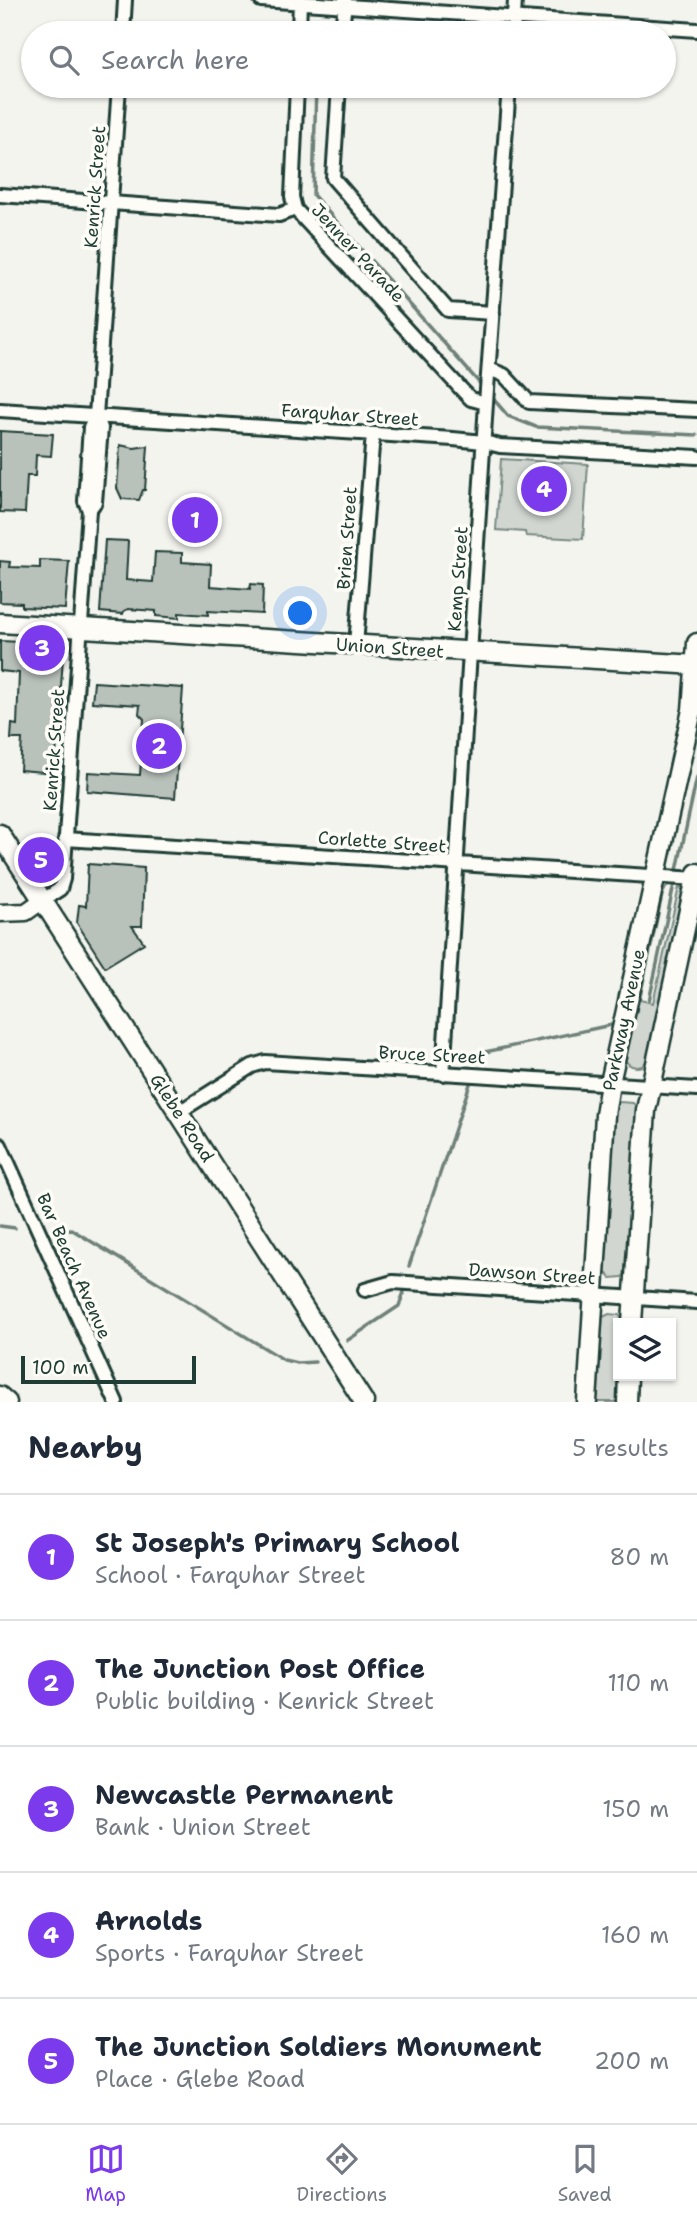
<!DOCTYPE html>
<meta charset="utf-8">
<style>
body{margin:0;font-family:"Shantell Sans",sans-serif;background:#f6f6f7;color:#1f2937}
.controls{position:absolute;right:21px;bottom:21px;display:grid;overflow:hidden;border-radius:0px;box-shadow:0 2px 5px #0004}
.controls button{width:63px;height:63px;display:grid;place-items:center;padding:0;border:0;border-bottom:2px solid #e0e1e3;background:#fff;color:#1f2937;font:35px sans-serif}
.scale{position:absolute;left:21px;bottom:18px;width:175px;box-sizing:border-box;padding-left:7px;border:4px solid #1f3d34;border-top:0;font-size:19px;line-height:24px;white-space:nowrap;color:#1f3d34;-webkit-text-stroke:5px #fdfcf7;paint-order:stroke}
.you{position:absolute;left:301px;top:614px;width:24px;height:24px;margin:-18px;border:5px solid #fff;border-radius:50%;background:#1a73e8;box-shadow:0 0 0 10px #1a73e833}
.badge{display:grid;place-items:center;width:46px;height:46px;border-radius:50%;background:#7c3aed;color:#fff;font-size:23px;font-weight:700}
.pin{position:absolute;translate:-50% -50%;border:4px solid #fff;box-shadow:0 2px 7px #0006}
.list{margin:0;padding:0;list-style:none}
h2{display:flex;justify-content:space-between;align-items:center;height:91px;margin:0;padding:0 28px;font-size:30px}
h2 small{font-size:23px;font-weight:400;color:#747a83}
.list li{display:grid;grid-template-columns:46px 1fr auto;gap:21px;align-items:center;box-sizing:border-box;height:126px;padding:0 28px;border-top:2px solid #e0e1e3}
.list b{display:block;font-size:26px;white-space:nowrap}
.list p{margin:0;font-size:23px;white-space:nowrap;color:#747a83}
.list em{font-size:23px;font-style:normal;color:#747a83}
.icon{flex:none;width:38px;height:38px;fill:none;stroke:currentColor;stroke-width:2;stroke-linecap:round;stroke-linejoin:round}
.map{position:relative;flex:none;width:697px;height:1402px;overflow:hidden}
.search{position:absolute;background:#fff;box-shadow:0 2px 5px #0004;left:21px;right:21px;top:21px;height:77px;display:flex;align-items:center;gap:18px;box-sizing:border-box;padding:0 24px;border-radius:38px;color:#747a83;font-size:26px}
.sheet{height:721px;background:#fff}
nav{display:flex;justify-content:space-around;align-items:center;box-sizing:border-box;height:98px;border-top:2px solid #e0e1e3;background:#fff;font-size:19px;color:#747a83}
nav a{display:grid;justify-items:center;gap:4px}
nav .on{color:#7c3aed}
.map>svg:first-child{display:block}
.green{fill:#d1d6d1;stroke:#788a82;stroke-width:2}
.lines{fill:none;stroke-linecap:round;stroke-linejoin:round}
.stream{stroke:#6e8179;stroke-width:3.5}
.building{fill:#b9c1bb;stroke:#1f3d34;stroke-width:2}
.minor-casing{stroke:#1f3d34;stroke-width:18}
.tertiary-casing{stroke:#1f3d34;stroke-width:21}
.secondary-casing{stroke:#1f3d34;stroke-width:23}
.minor{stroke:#fdfcf7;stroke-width:12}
.tertiary{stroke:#fdfcf7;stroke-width:16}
.secondary{stroke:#fdfcf7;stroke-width:18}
.labels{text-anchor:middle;stroke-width:7;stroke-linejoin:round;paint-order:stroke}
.street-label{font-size:18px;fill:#1f3d34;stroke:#fdfcf7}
</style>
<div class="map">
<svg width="697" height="1402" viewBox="0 0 697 1402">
<rect width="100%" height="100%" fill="#f4f4ef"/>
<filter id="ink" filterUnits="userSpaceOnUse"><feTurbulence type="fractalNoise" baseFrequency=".0143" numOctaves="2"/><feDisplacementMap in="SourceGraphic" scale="14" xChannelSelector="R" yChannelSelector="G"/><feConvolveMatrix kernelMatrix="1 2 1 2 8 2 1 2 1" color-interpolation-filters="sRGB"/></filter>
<g filter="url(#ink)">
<path class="green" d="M 501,459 L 588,464 L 583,539 L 526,536 L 525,532 L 496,530 Z
M 663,885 L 667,886 L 663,894 L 640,1000 L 653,1003 L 679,887 L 685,893 L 649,1059 L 642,1066 C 632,1069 626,1064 623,1055 L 658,887 Z
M 619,1102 L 633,1103 L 639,1111 L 628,1272 L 622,1277 L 611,1278 L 603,1270 L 614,1107 Z
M 609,1314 L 619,1315 L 625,1323 L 618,1323 L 618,1376 L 622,1376 L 620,1402 L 594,1402 L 601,1318 Z"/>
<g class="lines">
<path class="stream" d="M 317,33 L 317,30
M 316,86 L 313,195 L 483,387
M 490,395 L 508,416 L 536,427 L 697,435
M 649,1001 L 697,777
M 476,1062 L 485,1052 L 611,1025
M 0,1226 L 15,1228
M 59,1230 L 71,1229 L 284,1360 L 297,1363 L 315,1362
M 409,1266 L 470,1084
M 348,1340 L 399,1306 L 404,1292"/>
</g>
<path class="building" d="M 0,431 L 53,434 L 51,456 L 36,455 L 35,476 L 27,476 L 25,513 L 0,512 Z
M 120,445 L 134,448 L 148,446 L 145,490 L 143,490 L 139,500 L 122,499 L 117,488 Z
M 105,540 L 128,541 L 126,580 L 153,582 L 155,552 L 182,553 L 182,562 L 211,564 L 210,586 L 250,589 L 251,584 L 263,585 L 262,614 L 208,611 L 208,615 L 179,613 L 179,618 L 156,616 L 156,611 L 128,609 L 124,611 L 123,614 L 100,612 Z
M 40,560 L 69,561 L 65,609 L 22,607 L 22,603 L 0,602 L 0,561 L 10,562 L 9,567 L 40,568 Z
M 0,641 L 64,644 L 58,728 L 63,728 L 62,742 L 57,742 L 55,773 L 20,770 L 22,739 L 11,739 L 12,724 L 17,725 L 19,673 L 0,671 Z
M 94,682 L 183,688 L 175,798 L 87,791 L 88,772 L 140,775 L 144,719 L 139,714 L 140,705 L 92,702 Z
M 88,864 L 144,868 L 142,926 L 132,926 L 144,943 L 105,967 L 77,923 L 79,905 L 86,906 Z"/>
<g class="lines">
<defs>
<path id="minor" d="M 261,0 L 697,30
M 123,33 L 125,0
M 299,33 L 300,0
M 342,33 L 345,0
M 513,33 L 515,0
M 297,86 L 292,197 L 295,209 L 463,391 L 471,399 L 486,403
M 339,86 L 333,178 L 448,310 L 493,313
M 0,195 L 279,215 L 295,209
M 489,369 L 504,375 L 529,402 L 697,410
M 0,410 L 453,439 L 484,442 L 500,446 L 697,457
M 89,510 L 95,502 L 101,428 L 96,416 L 119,86
M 356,645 L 373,434
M 65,839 L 697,879
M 43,900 L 60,889 L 63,879 L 89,510 L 85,501 L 90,427 L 96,416
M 443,1074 L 486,403 L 509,86
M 179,1112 L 252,1066 L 265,1062 L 697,1089
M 0,1145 L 116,1402
M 365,1290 L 393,1282 L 697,1302"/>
<path id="tertiary" d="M 0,913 L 26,912 L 43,900
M 0,1395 L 8,1402"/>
<path id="secondary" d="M 0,623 L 697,665
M 0,834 L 364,1402
M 632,1323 L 646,1110 L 697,873
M 587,1402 L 605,1115 L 610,1083 L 692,710 L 697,643
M 627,1402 L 628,1376"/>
</defs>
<use href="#minor" class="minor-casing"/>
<use href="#tertiary" class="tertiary-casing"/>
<use href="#secondary" class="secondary-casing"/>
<use href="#minor" class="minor"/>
<use href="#tertiary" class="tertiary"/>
<use href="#secondary" class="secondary"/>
</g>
</g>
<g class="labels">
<g class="street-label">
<text transform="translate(95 187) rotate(-86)" y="6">Kenrick Street</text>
<text transform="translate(358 253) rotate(47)" y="6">Jenner Parade</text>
<text transform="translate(350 415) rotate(4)" y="6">Farquhar Street</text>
<text transform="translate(347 538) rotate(-86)" y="6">Brien Street</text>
<text transform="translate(458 579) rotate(-86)" y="6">Kemp Street</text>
<text transform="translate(390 648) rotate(4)" y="6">Union Street</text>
<text transform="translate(54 750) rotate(-86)" y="6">Kenrick Street</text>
<text transform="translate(382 842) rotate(4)" y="6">Corlette Street</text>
<text transform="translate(624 1020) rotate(-78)" y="6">Parkway Avenue</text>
<text transform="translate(432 1055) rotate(3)" y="6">Bruce Street</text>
<text transform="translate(182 1118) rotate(57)" y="6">Glebe Road</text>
<text transform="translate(74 1266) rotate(66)" y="6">Bar Beach Avenue</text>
<text transform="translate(532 1274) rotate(4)" y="6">Dawson Street</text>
</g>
</g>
</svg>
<div class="controls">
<button><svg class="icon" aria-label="layers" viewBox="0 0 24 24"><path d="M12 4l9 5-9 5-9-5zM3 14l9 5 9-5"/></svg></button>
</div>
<div class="scale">100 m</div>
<div class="you"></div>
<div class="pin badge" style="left:195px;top:520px">1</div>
<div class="pin badge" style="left:159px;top:746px">2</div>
<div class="pin badge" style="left:42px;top:648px">3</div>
<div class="pin badge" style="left:544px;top:489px">4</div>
<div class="pin badge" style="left:41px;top:860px">5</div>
<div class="search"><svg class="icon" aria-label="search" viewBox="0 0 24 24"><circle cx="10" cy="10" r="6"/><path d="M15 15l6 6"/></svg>Search here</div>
</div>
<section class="sheet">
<h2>Nearby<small>5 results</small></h2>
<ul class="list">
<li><span class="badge">1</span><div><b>St Joseph's Primary School</b><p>School · Farquhar Street</p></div><em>80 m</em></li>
<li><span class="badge">2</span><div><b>The Junction Post Office</b><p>Public building · Kenrick Street</p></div><em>110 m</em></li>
<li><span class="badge">3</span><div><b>Newcastle Permanent</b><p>Bank · Union Street</p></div><em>150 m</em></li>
<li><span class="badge">4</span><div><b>Arnolds</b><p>Sports · Farquhar Street</p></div><em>160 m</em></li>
<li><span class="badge">5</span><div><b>The Junction Soldiers Monument</b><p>Place · Glebe Road</p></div><em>200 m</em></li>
</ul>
</section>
<nav>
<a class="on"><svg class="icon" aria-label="map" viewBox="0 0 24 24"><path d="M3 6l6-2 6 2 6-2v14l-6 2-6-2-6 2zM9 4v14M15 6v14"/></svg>Map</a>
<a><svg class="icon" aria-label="directions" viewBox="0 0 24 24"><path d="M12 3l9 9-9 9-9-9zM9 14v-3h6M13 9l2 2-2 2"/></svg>Directions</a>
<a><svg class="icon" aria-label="saved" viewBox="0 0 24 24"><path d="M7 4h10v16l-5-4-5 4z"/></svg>Saved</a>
</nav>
